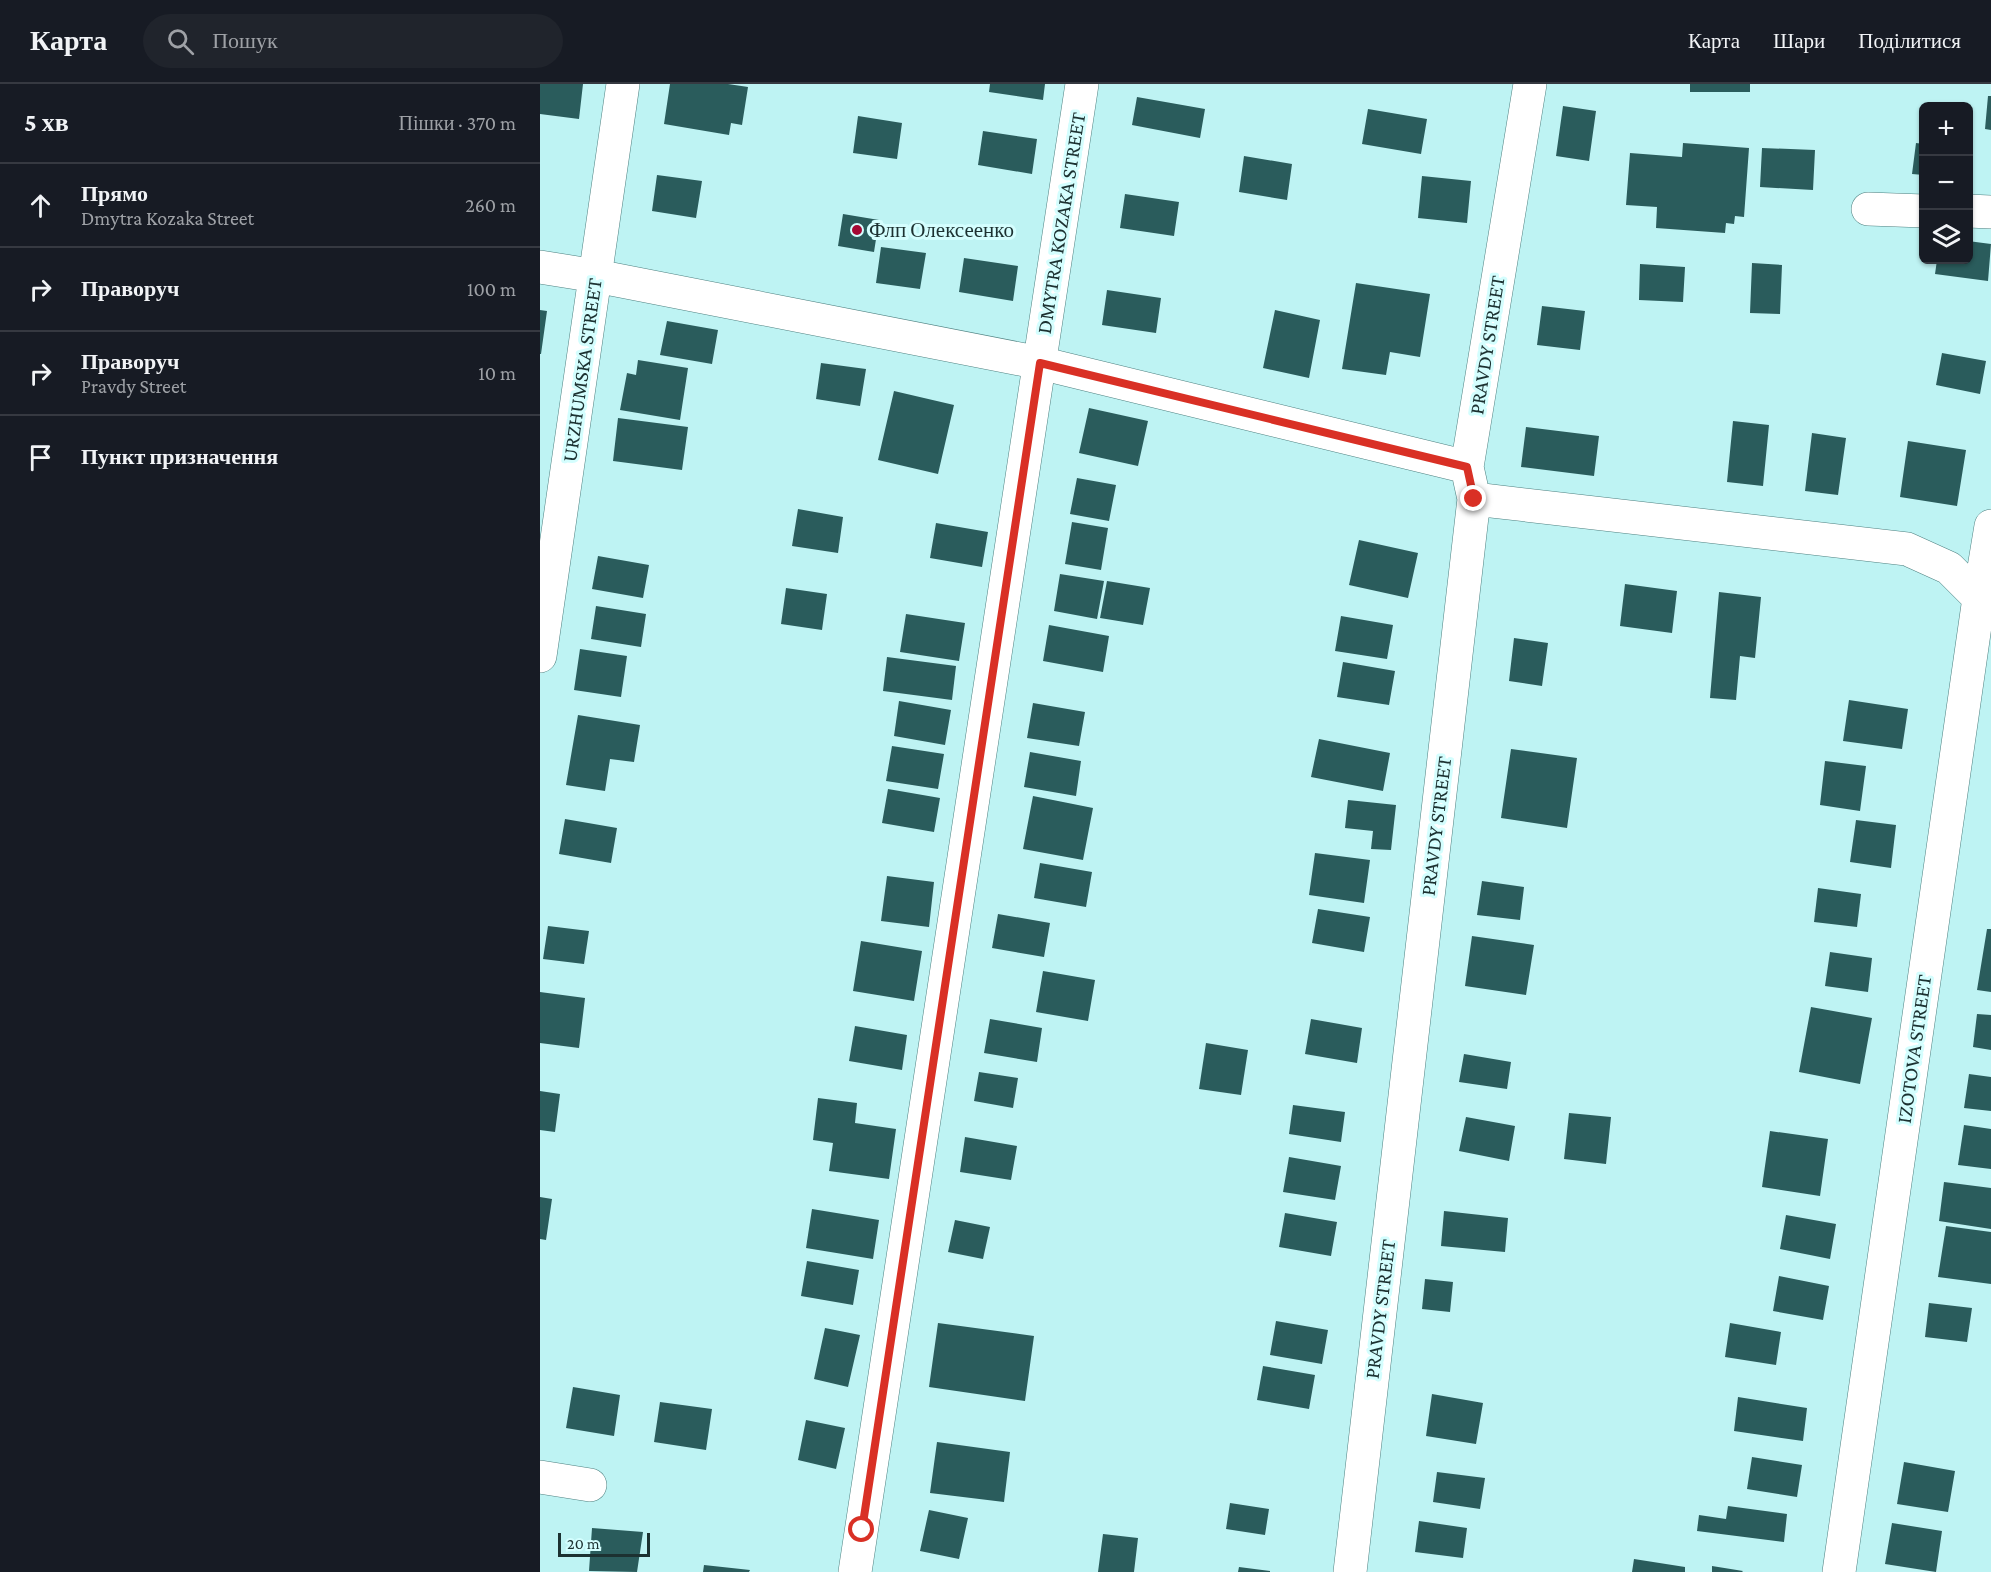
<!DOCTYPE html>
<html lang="uk">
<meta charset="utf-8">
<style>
body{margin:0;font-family:"Crimson Pro",serif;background:#20242c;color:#f1f3f6}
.controls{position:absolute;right:18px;top:18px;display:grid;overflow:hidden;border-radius:9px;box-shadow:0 2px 4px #0004}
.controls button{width:54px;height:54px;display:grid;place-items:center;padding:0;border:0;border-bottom:2px solid #363941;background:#171b24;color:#f1f3f6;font:30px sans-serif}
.scale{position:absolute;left:18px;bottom:15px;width:92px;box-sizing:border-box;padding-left:6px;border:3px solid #1c3131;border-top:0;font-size:16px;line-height:21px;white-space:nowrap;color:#1c3131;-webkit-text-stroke:4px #d4fefe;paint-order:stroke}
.stop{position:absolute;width:18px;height:18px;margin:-14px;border:4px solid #d93025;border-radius:50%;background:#fff}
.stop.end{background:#d93025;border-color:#fff;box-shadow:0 2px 6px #0008}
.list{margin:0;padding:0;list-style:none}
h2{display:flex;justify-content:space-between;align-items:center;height:78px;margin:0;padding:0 24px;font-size:26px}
h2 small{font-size:20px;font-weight:400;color:#9ea1a6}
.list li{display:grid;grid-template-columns:39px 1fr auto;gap:18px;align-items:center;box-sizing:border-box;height:84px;padding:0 24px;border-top:2px solid #363941}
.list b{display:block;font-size:22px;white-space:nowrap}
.list p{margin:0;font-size:20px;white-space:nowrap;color:#9ea1a6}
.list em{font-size:20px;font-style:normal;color:#9ea1a6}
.icon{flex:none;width:33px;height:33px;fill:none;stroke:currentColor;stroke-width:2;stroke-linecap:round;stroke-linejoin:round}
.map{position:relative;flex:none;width:1451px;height:1488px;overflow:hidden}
header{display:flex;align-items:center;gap:36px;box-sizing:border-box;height:84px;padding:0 30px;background:#171b24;border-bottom:2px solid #363941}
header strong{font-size:28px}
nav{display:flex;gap:33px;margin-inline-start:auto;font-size:21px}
.search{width:420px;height:54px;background:#20242c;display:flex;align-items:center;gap:15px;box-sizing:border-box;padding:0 21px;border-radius:33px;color:#9ea1a6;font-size:22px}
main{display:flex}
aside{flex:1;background:#171b24}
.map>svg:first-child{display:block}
.building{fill:#2a5c5c}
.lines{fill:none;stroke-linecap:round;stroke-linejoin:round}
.minor-casing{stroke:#4f8181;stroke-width:34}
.minor{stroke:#fff;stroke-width:33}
.route{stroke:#d93025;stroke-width:8}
.poi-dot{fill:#a40833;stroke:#d4fefe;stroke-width:2}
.labels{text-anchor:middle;stroke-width:6;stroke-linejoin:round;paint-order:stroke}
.street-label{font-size:21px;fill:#1c3131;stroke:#d4fefe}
.poi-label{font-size:21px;fill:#1c3131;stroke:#d4fefe;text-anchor:start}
</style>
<header>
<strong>Карта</strong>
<div class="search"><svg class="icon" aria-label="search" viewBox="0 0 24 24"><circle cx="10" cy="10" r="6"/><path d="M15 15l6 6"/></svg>Пошук</div>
<nav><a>Карта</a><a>Шари</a><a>Поділитися</a></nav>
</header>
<main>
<aside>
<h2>5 хв<small>Пішки · 370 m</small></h2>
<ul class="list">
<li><svg class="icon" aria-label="ahead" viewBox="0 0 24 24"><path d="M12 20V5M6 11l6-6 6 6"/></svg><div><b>Прямо</b><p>Dmytra Kozaka Street</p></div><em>260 m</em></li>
<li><svg class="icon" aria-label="right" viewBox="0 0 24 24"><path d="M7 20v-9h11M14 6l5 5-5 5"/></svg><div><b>Праворуч</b></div><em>100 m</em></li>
<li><svg class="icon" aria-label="right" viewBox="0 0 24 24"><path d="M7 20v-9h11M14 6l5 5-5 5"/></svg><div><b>Праворуч</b><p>Pravdy Street</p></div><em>10 m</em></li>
<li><svg class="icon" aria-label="arrive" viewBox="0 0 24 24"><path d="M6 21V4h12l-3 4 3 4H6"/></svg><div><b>Пункт призначення</b></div></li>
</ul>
</aside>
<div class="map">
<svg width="1451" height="1488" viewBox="0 0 1451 1488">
<rect width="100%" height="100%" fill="#bef3f3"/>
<path class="building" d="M 0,0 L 43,0 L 39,35 L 0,30 Z
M 130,0 L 188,0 L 208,3 L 202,41 L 191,39 L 189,51 L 124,40 Z
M 450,0 L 505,0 L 503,16 L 449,8 Z
M 1150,0 L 1210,0 L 1210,8 L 1150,8 Z
M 1448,12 L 1451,12 L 1451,46 L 1445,45 Z
M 597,13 L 665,25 L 660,54 L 592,41 Z
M 1023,22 L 1056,27 L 1049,77 L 1016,72 Z
M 828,25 L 887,35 L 881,70 L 822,60 Z
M 318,32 L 362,39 L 357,75 L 313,69 Z
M 443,47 L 497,55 L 492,90 L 438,81 Z
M 1143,59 L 1209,64 L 1204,133 L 1195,132 L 1194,140 L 1186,139 L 1185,149 L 1116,144 L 1117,123 L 1086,121 L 1090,69 L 1142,73 Z
M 1376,59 L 1384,60 L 1384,91 L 1372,90 Z
M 1222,64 L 1275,66 L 1273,106 L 1220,103 Z
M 704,72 L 752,80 L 747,116 L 699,108 Z
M 117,91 L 162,97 L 156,134 L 112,127 Z
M 882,92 L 931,97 L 927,139 L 878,134 Z
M 585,110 L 639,118 L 634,152 L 580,144 Z
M 303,130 L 339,136 L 334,168 L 298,162 Z
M 1428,157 L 1451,160 L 1448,197 L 1395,190 L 1397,176 L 1428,176 Z
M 341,163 L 386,169 L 380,205 L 336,199 Z
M 424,174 L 478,182 L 473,217 L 419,208 Z
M 1212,179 L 1242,181 L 1240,230 L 1210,229 Z
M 1100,180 L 1145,183 L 1143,218 L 1099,216 Z
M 816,199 L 890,210 L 880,273 L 850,268 L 846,291 L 802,285 Z
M 567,206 L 621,214 L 616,249 L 562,241 Z
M 1002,222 L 1045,227 L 1040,266 L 997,261 Z
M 0,226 L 7,227 L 1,270 L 0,270 Z
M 735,226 L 780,236 L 769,294 L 723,284 Z
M 127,237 L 178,246 L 172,280 L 120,271 Z
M 1402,269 L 1446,277 L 1440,310 L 1396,301 Z
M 98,276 L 148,284 L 140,336 L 80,326 L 87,289 L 96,291 Z
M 281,279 L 326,285 L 320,322 L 276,315 Z
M 354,307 L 414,321 L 398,390 L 338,376 Z
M 549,324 L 608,337 L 598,382 L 539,369 Z
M 78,334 L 148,343 L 142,386 L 73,377 Z
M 1193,337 L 1229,341 L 1223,402 L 1187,398 Z
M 986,343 L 1059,352 L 1054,392 L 981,383 Z
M 1272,349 L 1306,354 L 1298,411 L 1265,407 Z
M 1368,357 L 1426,366 L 1417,422 L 1360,413 Z
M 537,394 L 576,401 L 569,437 L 530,430 Z
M 258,425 L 303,433 L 298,469 L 252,462 Z
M 532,438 L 568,444 L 561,486 L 525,480 Z
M 396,439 L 448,448 L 442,483 L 390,474 Z
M 819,456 L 878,469 L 868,514 L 809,501 Z
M 58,472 L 109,481 L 103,514 L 52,505 Z
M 520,490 L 564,497 L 557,535 L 514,527 Z
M 567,497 L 610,504 L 603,541 L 560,534 Z
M 1085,500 L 1137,507 L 1132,549 L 1080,542 Z
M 246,504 L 287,510 L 282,546 L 241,540 Z
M 1179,508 L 1221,513 L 1215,574 L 1200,572 L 1196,616 L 1170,614 Z
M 56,522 L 106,530 L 101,563 L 51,555 Z
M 366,530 L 425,539 L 419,577 L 360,568 Z
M 801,532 L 853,541 L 847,575 L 795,567 Z
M 509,541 L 569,552 L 563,588 L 503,577 Z
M 974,554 L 1008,559 L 1002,602 L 969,597 Z
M 40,565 L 87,572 L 81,613 L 34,606 Z
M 347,573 L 416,582 L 412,616 L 343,607 Z
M 803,578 L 855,587 L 849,621 L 797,613 Z
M 1309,616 L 1368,625 L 1362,665 L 1303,657 Z
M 359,617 L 411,626 L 405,661 L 354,652 Z
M 493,619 L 545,628 L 539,662 L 487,654 Z
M 38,631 L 100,641 L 94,678 L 70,675 L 65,707 L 26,701 Z
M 779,655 L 850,669 L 843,707 L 771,693 Z
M 352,662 L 404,670 L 398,705 L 346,697 Z
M 971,665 L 1037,674 L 1027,744 L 961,734 Z
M 490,668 L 541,677 L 536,712 L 484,703 Z
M 1285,677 L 1326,682 L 1320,727 L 1280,721 Z
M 348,705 L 400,714 L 394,748 L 342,739 Z
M 493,712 L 553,724 L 543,776 L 483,765 Z
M 808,716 L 856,721 L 851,766 L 831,765 L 833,747 L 805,744 Z
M 25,735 L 77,744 L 71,779 L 19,770 Z
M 1316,736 L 1356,741 L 1351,784 L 1310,778 Z
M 775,769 L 830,776 L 824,819 L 769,811 Z
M 500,779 L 552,788 L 546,823 L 494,814 Z
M 347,792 L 394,798 L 389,843 L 341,837 Z
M 942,797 L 984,803 L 980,836 L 937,831 Z
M 1278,804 L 1321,810 L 1317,843 L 1274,838 Z
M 778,825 L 830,833 L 824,868 L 772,859 Z
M 458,830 L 510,839 L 504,873 L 452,864 Z
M 8,842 L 49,847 L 44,880 L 3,875 Z
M 1447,845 L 1451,845 L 1451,908 L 1437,906 Z
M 932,852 L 994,861 L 986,911 L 925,902 Z
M 321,857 L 382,867 L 374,917 L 313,907 Z
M 1290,868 L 1332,874 L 1328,908 L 1285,902 Z
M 503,887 L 555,896 L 548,937 L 496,928 Z
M 0,908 L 45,914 L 39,964 L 0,959 Z
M 1271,923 L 1332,934 L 1320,1000 L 1259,988 Z
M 1437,930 L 1451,931 L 1451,966 L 1433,963 Z
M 450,935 L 502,944 L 497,978 L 444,969 Z
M 771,935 L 822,944 L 817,979 L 765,970 Z
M 315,942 L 367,951 L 362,986 L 309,977 Z
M 666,959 L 708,966 L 701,1011 L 659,1005 Z
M 924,970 L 971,978 L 967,1005 L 919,998 Z
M 439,988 L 478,994 L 473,1024 L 434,1017 Z
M 1429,990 L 1451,993 L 1451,1027 L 1424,1024 Z
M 0,1007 L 20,1010 L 15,1048 L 0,1046 Z
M 278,1014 L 317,1019 L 315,1039 L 356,1045 L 349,1095 L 289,1087 L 293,1059 L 273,1056 Z
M 753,1021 L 805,1028 L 801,1058 L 749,1050 Z
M 1029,1029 L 1071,1033 L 1066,1080 L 1024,1075 Z
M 926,1033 L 975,1042 L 969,1077 L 919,1067 Z
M 1424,1041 L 1451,1045 L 1451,1085 L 1418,1081 Z
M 1230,1047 L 1288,1055 L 1280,1112 L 1222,1103 Z
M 425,1053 L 477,1062 L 471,1096 L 420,1088 Z
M 749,1073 L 801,1082 L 795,1116 L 743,1108 Z
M 1404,1098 L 1451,1104 L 1451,1145 L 1399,1137 Z
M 0,1113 L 12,1115 L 6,1156 L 0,1155 Z
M 272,1125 L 339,1136 L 333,1175 L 266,1164 Z
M 904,1127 L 968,1134 L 965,1168 L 901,1162 Z
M 745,1129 L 797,1138 L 791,1172 L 739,1163 Z
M 1246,1131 L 1296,1140 L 1290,1175 L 1240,1165 Z
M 415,1136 L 450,1143 L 443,1175 L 408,1168 Z
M 1406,1142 L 1451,1148 L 1451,1200 L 1398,1193 Z
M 267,1177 L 319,1186 L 313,1221 L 261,1212 Z
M 1239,1192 L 1289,1202 L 1283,1236 L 1233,1227 Z
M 885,1195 L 913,1198 L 910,1228 L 882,1225 Z
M 1389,1219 L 1432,1224 L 1427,1258 L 1385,1253 Z
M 736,1237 L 788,1246 L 782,1280 L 730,1271 Z
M 398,1239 L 494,1252 L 485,1317 L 389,1303 Z
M 1190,1239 L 1241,1248 L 1236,1281 L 1185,1273 Z
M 285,1244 L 320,1251 L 308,1303 L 274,1295 Z
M 723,1282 L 775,1291 L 769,1325 L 717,1316 Z
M 33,1303 L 80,1311 L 74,1352 L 26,1344 Z
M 892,1310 L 943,1319 L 936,1360 L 886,1352 Z
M 1198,1313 L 1267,1324 L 1263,1357 L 1194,1347 Z
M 120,1318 L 172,1325 L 166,1366 L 114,1358 Z
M 266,1336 L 305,1344 L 296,1385 L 258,1376 Z
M 397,1358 L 470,1368 L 464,1418 L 390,1409 Z
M 1212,1373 L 1262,1381 L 1257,1413 L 1207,1405 Z
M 1364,1378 L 1415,1387 L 1408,1428 L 1357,1420 Z
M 897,1388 L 945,1394 L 940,1425 L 893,1418 Z
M 690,1419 L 729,1425 L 725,1451 L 686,1445 Z
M 1188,1422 L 1247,1430 L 1244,1458 L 1157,1447 L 1159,1431 L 1186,1435 Z
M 389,1426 L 428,1434 L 419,1475 L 380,1467 Z
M 879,1437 L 927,1444 L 923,1474 L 875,1468 Z
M 1352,1439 L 1402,1447 L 1396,1488 L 1345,1480 Z
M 52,1444 L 103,1448 L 97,1488 L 49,1487 Z
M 563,1450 L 598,1454 L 594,1488 L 558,1488 Z
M 1094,1475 L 1145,1483 L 1145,1488 L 1092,1488 Z
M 164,1481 L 210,1486 L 209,1488 L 163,1488 Z
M 1172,1482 L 1203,1487 L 1202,1488 L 1172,1488 Z
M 699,1483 L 730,1487 L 730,1488 L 698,1488 Z"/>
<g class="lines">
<defs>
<path id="minor" d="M 1328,125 L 1384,127
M 1428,127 L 1451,128
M 0,183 L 56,192 L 500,279 L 927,383
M 934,415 L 1367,465 L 1409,484 L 1439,514 L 1451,516
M 0,572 L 83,0
M 0,1393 L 50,1401
M 315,1488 L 542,0
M 810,1488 L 934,415 L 927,383 L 990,0
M 1299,1488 L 1439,514 L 1451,442"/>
</defs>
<use href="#minor" class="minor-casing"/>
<use href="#minor" class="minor"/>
</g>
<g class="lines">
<path class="route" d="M 322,1446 L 500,279 L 927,383 L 934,415"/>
</g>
<circle class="poi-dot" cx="317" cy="146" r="6"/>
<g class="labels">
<g class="street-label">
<text transform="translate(521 139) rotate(-81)" y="7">DMYTRA KOZAKA STREET</text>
<text transform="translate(947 261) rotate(-81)" y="7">PRAVDY STREET</text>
<text transform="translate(42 286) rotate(-82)" y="7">URZHUMSKA STREET</text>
<text transform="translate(896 742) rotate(-83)" y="7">PRAVDY STREET</text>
<text transform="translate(1374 965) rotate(-82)" y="7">IZOTOVA STREET</text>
<text transform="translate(840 1225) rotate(-83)" y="7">PRAVDY STREET</text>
</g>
<g class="poi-label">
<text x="329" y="153">Флп Олексеенко</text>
</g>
</g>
</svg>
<div class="controls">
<button>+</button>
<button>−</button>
<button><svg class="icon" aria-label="layers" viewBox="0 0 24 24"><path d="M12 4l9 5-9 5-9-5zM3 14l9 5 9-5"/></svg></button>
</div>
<div class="scale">20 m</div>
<div class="stop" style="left:322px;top:1446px"></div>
<div class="stop end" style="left:934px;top:415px"></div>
</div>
</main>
